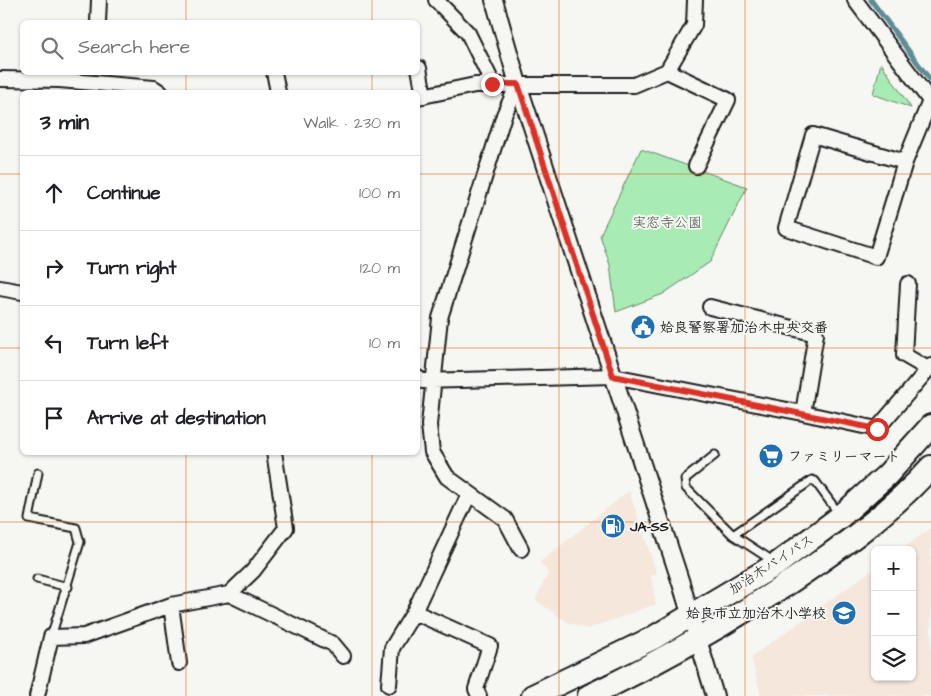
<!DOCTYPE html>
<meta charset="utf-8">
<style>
body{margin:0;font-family:"Architects Daughter","Klee One",sans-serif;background:#f6f6f6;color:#202124}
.controls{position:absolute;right:15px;bottom:15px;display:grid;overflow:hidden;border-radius:8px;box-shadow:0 1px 4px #0004}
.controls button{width:45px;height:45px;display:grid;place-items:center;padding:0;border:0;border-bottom:1px solid #e0e0e0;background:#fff;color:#202124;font:25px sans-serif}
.stop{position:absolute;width:15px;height:15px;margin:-11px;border:4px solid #d93025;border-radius:50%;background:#fff}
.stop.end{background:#d93025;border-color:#fff;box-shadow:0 1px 5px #0008}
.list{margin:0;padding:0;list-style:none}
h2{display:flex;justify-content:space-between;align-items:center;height:65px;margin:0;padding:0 20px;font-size:21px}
h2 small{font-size:16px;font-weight:400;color:#757577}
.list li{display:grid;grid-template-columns:32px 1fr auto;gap:15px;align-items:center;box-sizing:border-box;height:75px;padding:0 20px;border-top:1px solid #e0e0e0}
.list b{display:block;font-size:19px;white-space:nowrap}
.list em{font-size:16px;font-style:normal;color:#757577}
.icon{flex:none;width:28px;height:28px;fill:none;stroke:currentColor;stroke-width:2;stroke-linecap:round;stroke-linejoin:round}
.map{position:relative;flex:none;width:931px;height:696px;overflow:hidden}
.search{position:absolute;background:#fff;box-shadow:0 1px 4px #0004;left:20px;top:20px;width:400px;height:55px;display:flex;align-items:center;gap:12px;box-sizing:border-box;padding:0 18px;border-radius:8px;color:#757577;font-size:19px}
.panel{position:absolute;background:#fff;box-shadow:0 1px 4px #0004;left:20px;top:90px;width:400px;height:365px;border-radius:8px}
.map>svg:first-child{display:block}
.built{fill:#f6e7dc}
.green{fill:#a9ebb4;stroke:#628468}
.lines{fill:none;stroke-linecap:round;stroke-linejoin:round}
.stream{stroke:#5d8c96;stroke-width:5}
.service-casing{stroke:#1c1c1c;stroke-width:11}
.minor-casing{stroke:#1c1c1c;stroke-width:18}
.tertiary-casing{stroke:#1c1c1c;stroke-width:20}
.trunk-casing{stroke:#1c1c1c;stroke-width:26}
.service{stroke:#f6f6f2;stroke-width:7}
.minor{stroke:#f6f6f2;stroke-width:14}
.tertiary{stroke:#f6f6f2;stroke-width:16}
.trunk{stroke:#f6f6f2;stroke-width:22}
.route{stroke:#d93025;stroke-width:6}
.grid{fill:none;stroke:#e8590c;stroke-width:1;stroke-opacity:0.55}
.labels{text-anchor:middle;stroke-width:4;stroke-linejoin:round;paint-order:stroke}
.park-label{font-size:14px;fill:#465a4a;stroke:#f6f6f2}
.poi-label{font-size:14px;font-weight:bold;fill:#1c1c1c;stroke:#f6f6f2;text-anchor:start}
.street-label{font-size:14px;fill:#1c1c1c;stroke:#f6f6f2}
</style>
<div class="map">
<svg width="931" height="696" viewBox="0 0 931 696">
<rect width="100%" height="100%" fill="#f6f6f2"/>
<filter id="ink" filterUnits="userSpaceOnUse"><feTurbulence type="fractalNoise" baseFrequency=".02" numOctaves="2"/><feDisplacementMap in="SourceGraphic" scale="10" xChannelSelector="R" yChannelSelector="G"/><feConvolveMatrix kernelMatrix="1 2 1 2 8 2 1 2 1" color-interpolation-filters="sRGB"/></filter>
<g filter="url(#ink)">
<path class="built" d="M 629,491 L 657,574 L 651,576 L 656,604 L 588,629 L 567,622 L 535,600 L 548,573 L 540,562 Z
M 931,528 L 931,696 L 761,696 L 751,657 L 875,568 L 875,677 L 912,677 L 912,550 L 901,550 Z"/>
<path class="green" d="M 881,63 L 911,108 L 873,94 Z
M 641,149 L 747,187 L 710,262 L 663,294 L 616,312 L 610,265 L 600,235 Z"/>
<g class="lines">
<path class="stream" d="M 871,0 L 931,81"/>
<defs>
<path id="service" d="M 715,455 L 685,479 L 686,488 L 733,535 L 812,480 L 815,481 L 839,514
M 38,473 L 29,519 L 76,528 L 80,542 L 51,637
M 733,535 L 773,561
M 37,579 L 68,587"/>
<path id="minor" d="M 436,0 L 468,33 L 493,84
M 855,0 L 931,102
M 98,22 L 99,0
M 419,68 L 424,96
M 667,71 L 728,100 L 696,166
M 274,72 L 278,92
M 0,79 L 59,80 L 154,88 L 160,92
M 518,84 L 504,115 L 440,318 L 429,425 L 432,452 L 447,477 L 505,519 L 521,549
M 418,97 L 475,85 L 634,85 L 667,71 L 694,25 L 695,0
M 905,162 L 876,257 L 786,228 L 813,135 L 905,162 L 930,101
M 908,284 L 904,355 L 928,369
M 0,288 L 22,292
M 418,378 L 422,381 L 613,376 L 803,413 L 816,334 L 710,307
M 803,413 L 877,429 L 931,366
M 229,594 L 333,644 L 343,656
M 171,605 L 179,663
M 414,612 L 469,494
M 389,685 L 392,648 L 414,612 L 490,646 L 476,689 L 479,696
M 37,696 L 51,637 L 84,636 L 171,605 L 229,594 L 253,571 L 286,528 L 274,452"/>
<path id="tertiary" d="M 494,0 L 518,84 L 680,580 L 715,696"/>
<path id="trunk" d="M 533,696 L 653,638 L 777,564 L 840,517 L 887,475 L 931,426
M 589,696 C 656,664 719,628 781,588 C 835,552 887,516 931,467"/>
</defs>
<use href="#service" class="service-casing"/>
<use href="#minor" class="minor-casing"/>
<use href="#tertiary" class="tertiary-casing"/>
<use href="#trunk" class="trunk-casing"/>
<use href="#service" class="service"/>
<use href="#minor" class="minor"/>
<use href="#tertiary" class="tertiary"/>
<use href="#trunk" class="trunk"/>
</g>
</g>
<g class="lines" filter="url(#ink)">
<path class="route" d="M 492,84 L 518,84 L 613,376 L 877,429"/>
</g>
<path class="grid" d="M 186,0 L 186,22M 372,0 L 372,22M 559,0 L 559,696M 745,0 L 745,696M 186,72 L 186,92M 372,72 L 372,92M 0,174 L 22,174M 418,174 L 931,174M 0,348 L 22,348M 418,348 L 931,348M 186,452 L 186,696M 372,452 L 372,696M 0,522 L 931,522"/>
<defs>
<symbol id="civic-disc" viewBox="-11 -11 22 22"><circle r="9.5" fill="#1f6fb2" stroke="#f6f6f2"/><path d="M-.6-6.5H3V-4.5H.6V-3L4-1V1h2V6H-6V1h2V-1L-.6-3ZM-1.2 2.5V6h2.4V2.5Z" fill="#fff"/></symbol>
<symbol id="supermarket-disc" viewBox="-11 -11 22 22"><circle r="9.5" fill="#1f6fb2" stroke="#f6f6f2"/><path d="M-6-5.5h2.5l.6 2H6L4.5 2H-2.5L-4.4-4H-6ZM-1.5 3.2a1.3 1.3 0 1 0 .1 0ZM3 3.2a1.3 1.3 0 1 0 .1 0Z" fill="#fff"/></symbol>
<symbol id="fuel-disc" viewBox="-11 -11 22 22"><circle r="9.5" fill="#1f6fb2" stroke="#f6f6f2"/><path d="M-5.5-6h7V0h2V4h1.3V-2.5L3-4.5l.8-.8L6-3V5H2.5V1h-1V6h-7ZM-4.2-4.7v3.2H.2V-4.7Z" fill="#fff"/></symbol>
<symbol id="school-disc" viewBox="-11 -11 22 22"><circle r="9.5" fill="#1f6fb2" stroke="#f6f6f2"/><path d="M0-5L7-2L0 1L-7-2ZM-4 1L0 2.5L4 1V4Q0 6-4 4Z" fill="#fff"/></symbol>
</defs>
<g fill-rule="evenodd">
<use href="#civic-disc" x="629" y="313" width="28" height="28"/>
<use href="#supermarket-disc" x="757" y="442" width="28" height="28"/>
<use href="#fuel-disc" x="599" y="512" width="28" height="28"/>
<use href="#school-disc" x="830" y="599" width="28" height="28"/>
</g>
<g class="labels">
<g class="park-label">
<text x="667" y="227">実窓寺公園</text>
</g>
<g class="poi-label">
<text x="660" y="332">姶良警察署加治木中央交番</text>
<text x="788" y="461">ファミリーマート</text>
<text x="630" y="531">JA-SS</text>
<text x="826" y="618" text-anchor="end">姶良市立加治木小学校</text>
</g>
<g class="street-label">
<text transform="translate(771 564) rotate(-33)" y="5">加治木バイパス</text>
</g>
</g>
</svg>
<div class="controls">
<button>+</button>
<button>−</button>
<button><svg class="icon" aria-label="layers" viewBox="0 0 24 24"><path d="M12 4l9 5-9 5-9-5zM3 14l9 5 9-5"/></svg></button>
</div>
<div class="stop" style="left:877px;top:429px"></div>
<div class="stop end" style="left:492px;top:84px"></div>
<div class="search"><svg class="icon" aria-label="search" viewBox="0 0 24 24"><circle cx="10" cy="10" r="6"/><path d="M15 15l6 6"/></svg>Search here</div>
<section class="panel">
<h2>3 min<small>Walk · 230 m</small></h2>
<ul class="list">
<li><svg class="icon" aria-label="ahead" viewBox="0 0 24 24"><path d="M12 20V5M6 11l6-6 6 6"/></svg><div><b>Continue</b></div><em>100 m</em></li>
<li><svg class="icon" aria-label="right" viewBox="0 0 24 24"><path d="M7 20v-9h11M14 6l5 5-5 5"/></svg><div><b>Turn right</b></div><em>120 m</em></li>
<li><svg class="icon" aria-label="left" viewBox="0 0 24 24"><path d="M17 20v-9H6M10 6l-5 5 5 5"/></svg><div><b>Turn left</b></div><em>10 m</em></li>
<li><svg class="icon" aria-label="arrive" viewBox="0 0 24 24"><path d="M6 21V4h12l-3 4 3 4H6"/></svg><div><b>Arrive at destination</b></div></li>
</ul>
</section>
</div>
